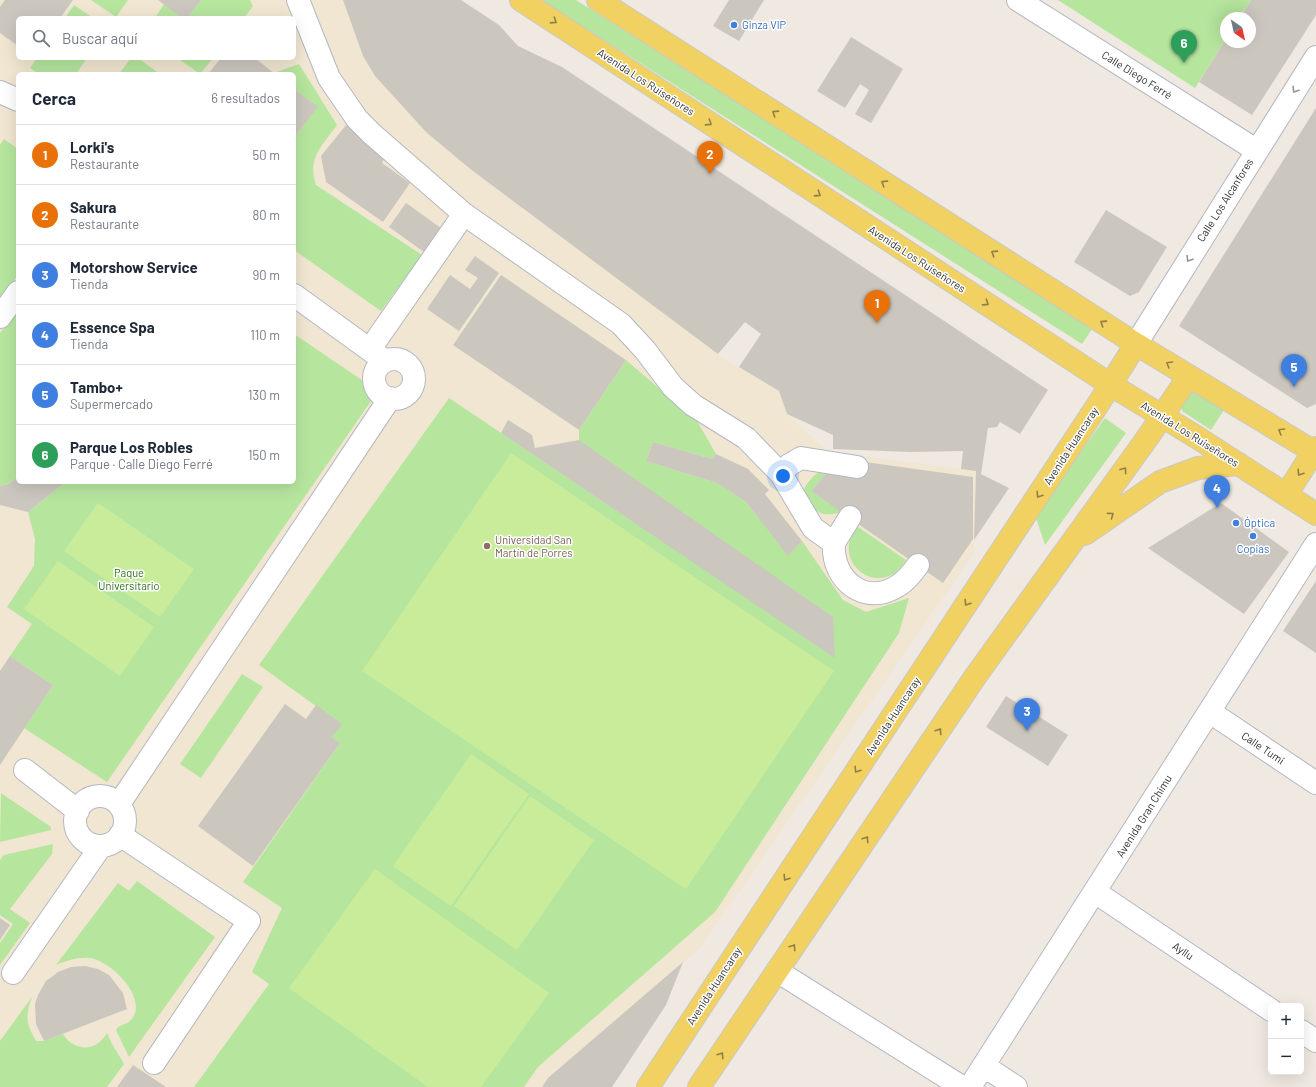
<!DOCTYPE html>
<html lang="es">
<meta charset="utf-8">
<style>
body{margin:0;font-family:Barlow,sans-serif;background:#f6f6f7;color:#1f2937}
.controls{position:absolute;right:12px;bottom:12px;display:grid;overflow:hidden;border-radius:6px;box-shadow:0 4px 16px #0002}
.controls button{width:36px;height:36px;display:grid;place-items:center;padding:0;border:0;border-bottom:1px solid #e0e1e3;background:#fff;color:#1f2937;font:20px sans-serif}
.compass{position:absolute;left:1220px;top:12px;width:36px;height:36px;border-radius:50%;background:#fff;box-shadow:0 4px 16px #0002;rotate:146deg}
.you{position:absolute;left:783px;top:476px;width:14px;height:14px;margin:-10px;border:3px solid #fff;border-radius:50%;background:#1a73e8;box-shadow:0 0 0 6px #1a73e833}
.badge{display:grid;place-items:center;width:26px;height:26px;border-radius:50%;background:#b45309;color:#fff;font-size:13px;font-weight:700}
.pin{position:absolute;translate:-50% -33px;filter:drop-shadow(0 1px 2px #0008)}
.pin::after{content:'';position:absolute;top:21px;width:14px;height:12px;background:inherit;clip-path:polygon(0 0,100% 0,50% 100%)}
.list{margin:0;padding:0;list-style:none}
h2{display:flex;justify-content:space-between;align-items:center;height:52px;margin:0;padding:0 16px;font-size:17px}
h2 small{font-size:13px;font-weight:400;color:#747a83}
.list li{display:grid;grid-template-columns:26px 1fr auto;gap:12px;align-items:center;box-sizing:border-box;height:60px;padding:0 16px;border-top:1px solid #e0e1e3}
.list b{display:block;font-size:15px;white-space:nowrap}
.list p{margin:0;font-size:13px;white-space:nowrap;color:#747a83}
.list em{font-size:13px;font-style:normal;color:#747a83}
.icon{flex:none;width:22px;height:22px;fill:none;stroke:currentColor;stroke-width:2;stroke-linecap:round;stroke-linejoin:round}
.map{position:relative;flex:none;width:1316px;height:1087px;overflow:hidden}
.search{position:absolute;background:#fff;box-shadow:0 4px 16px #0002;left:16px;top:16px;width:280px;height:44px;display:flex;align-items:center;gap:10px;box-sizing:border-box;padding:0 14px;border-radius:6px;color:#747a83;font-size:15px}
.panel{position:absolute;background:#fff;box-shadow:0 4px 16px #0002;left:16px;top:72px;width:280px;height:412px;border-radius:6px}
.map>svg:first-child{display:block}
.education{fill:#f0e6d1;fill-rule:evenodd}
.green{fill:#b6e59e}
.pitch{fill:#c9ec9a}
.building{fill:#cbc7bf}
.lines{fill:none;stroke-linecap:round;stroke-linejoin:round}
.minor-casing{stroke:#b4b7c1;stroke-width:24}
.major-casing{stroke:#c9c9c9;stroke-width:24}
.minor{stroke:#fff;stroke-width:22}
.major{stroke:#f2d163;stroke-width:22}
.oneway{stroke:#908048}
.oneway2{stroke:#969696}
.shop-dot{fill:#3f7fe0;stroke:#fff;stroke-width:1.5}
.education-dot{fill:#8d6e63;stroke:#fff;stroke-width:1.5}
.labels{text-anchor:middle;stroke-width:3;stroke-linejoin:round;paint-order:stroke}
.shop-label{font-size:11px;fill:#366cbe;stroke:#fff;text-anchor:start}
.street-label{font-size:11px;fill:#2e2e2e;stroke:#fff}
.education-label{font-size:11px;fill:#785e54;stroke:#fff;text-anchor:start}
.park-label{font-size:11px;fill:#2c6e1b;stroke:#fff}
</style>
<div class="map">
<svg width="1316" height="1087" viewBox="0 0 1316 1087">
<rect width="100%" height="100%" fill="#efe9e1"/>
<path class="education" d="M 0,0 L 343,0 L 363,56 L 375,76 L 426,132 L 469,168 L 540,222 L 586,254 L 720,356 L 779,391 L 787,414 L 828,452 L 976,471 L 974,553 L 700,948 L 548,1078 L 542,1087 L 0,1087 ZM 18,18 L 294,18 L 294,58 L 18,58 ZM 18,74 L 294,74 L 294,482 L 18,482 Z"/>
<path class="green" d="M 91,0 L 128,0 L 116,17 Z
M 201,0 L 250,0 L 253,6 L 244,18 L 187,18 Z
M 541,0 L 576,0 L 1092,329 L 1082,344 Z
M 1058,0 L 1251,0 L 1239,18 L 1226,18 L 1226,39 L 1195,88 Z
M 164,4 L 182,18 L 155,18 Z
M 74,5 L 93,18 L 65,18 Z
M 37,58 L 87,58 L 76,74 L 39,74 L 30,68 Z
M 131,58 L 138,58 L 160,74 L 119,74 Z
M 177,58 L 213,58 L 200,74 Z
M 299,64 L 337,125 C 322,146 307,158 316,185 L 422,255 L 381,311 L 294,250 L 294,137 L 317,107 L 294,89 L 294,74 L 274,73 Z
M 4,139 L 18,149 L 18,275 L 0,300 L 0,145 Z
M 18,308 L 18,476 L 9,484 L 0,486 L 0,333 Z
M 294,334 L 378,391 L 107,782 L 24,728 L 53,685 L 10,656 L 32,624 L 7,607 L 34,566 L 35,539 L 28,512 L 63,484 L 61,482 L 294,482 Z
M 626,360 L 697,421 L 716,454 L 712,459 L 653,442 L 646,461 L 717,483 L 746,502 L 788,555 L 802,541 L 843,600 L 866,612 L 909,598 L 899,633 L 715,912 L 538,1067 L 524,1087 L 194,1087 L 269,984 L 252,972 L 282,908 L 243,882 L 340,743 L 332,737 L 341,724 L 259,665 L 449,398 L 835,657 L 579,440 L 579,430 Z
M 1190,391 L 1197,392 L 1224,410 L 1211,430 L 1182,411 L 1182,406 Z
M 1105,418 L 1126,433 L 1045,545 L 1035,515 Z
M 830,469 L 811,491 L 842,512 C 820,519 810,510 804,489 C 811,477 817,471 830,469 Z
M 858,527 L 906,560 C 881,603 827,560 858,527 Z
M 242,674 L 263,687 L 201,778 L 180,764 Z
M 1,793 L 51,827 L 51,830 L 0,842 Z
M 53,844 L 52,854 L 10,909 L 30,923 L 0,965 L 0,943 L 13,924 L 0,915 L 0,860 L 4,855 Z
M 137,881 L 215,937 L 129,1057 L 116,1030 L 118,1027 C 121,1025 126,1024 129,1022 C 152,1002 112,960 89,958 C 77,957 67,961 56,965 L 118,883 L 129,891 Z
M 32,997 C 25,1016 26,1024 36,1041 L 44,1041 L 63,1034 C 74,1052 97,1052 107,1033 L 111,1042 L 124,1064 L 107,1087 L 0,1087 L 0,1041 Z"/>
<path class="pitch" d="M 511,453 L 834,671 L 686,889 L 362,671 Z
M 98,503 L 194,569 L 160,617 L 64,551 Z
M 58,561 L 154,627 L 120,676 L 24,609 Z
M 471,754 L 529,794 L 451,906 L 393,866 Z
M 530,796 L 594,840 L 517,950 L 454,906 Z
M 375,869 L 549,993 L 481,1087 L 428,1087 L 289,988 Z"/>
<path class="building" d="M 5,0 L 73,0 L 60,18 L 18,18 L 18,46 L 0,33 L 0,7 Z
M 158,0 L 201,0 L 187,18 L 182,18 Z
M 343,0 L 461,0 L 499,25 L 518,46 L 562,67 L 1048,390 L 1020,434 L 1000,422 L 997,427 L 988,428 L 981,474 L 1009,488 L 974,540 L 976,471 L 961,469 L 963,451 L 910,452 L 833,449 L 833,435 L 787,414 L 779,391 L 739,367 L 761,334 L 745,322 L 718,354 L 469,168 L 426,132 L 375,76 L 363,56 Z
M 729,0 L 764,0 L 739,41 L 713,26 Z
M 1251,0 L 1316,0 L 1316,15 L 1252,115 L 1199,82 L 1226,39 L 1226,42 L 1250,42 L 1250,18 L 1240,18 Z
M 851,37 L 903,69 L 871,123 L 855,114 L 869,90 L 860,84 L 845,108 L 817,91 Z
M 221,58 L 255,58 L 275,74 L 208,74 Z
M 294,89 L 318,107 L 294,137 Z
M 1316,108 L 1316,404 L 1307,408 L 1179,326 Z
M 347,124 L 377,147 L 384,159 L 382,163 L 410,183 L 383,222 L 326,182 L 321,156 Z
M 406,203 L 441,228 L 424,252 L 389,227 Z
M 1106,210 L 1167,247 L 1139,292 L 1130,296 L 1074,262 Z
M 475,256 L 499,273 L 459,331 L 427,309 L 450,275 L 470,289 L 478,278 L 465,270 Z
M 501,275 L 626,360 L 579,430 L 453,345 Z
M 508,420 L 532,435 L 535,448 L 579,440 L 833,617 L 835,658 L 501,433 Z
M 653,442 L 712,459 L 716,454 L 748,469 L 769,490 L 765,494 L 802,541 L 788,556 L 746,502 L 717,483 L 646,461 Z
M 858,461 L 973,477 L 973,539 L 943,583 L 811,491 L 830,469 Z
M 18,476 L 18,482 L 61,482 L 63,484 L 28,512 L 0,505 L 0,486 L 9,484 Z
M 1221,503 L 1289,552 L 1244,614 L 1148,548 Z
M 1316,581 L 1316,653 L 1283,631 Z
M 10,656 L 53,685 L 0,765 L 0,671 Z
M 1006,696 L 1068,735 L 1048,766 L 986,727 Z
M 285,704 L 306,719 L 316,705 L 342,724 L 332,737 L 340,743 L 253,866 L 198,826 Z
M 0,918 L 10,925 L 0,940 Z
M 683,962 L 666,1005 L 612,1087 L 542,1087 L 548,1078 Z
M 85,966 L 98,969 L 109,975 L 123,993 L 127,1009 L 44,1041 L 36,1024 L 35,1004 L 38,995 L 46,981 L 58,972 L 71,967 Z
M 133,1065 L 166,1087 L 117,1087 Z"/>
<g class="lines">
<defs>
<path id="minor" d="M 298,0 L 329,78 L 357,119 L 372,134 L 464,214 L 621,324 L 645,350 L 673,387 L 693,405 L 746,438 L 781,474 L 813,528 L 834,543 C 831,580 866,608 899,585 C 907,580 913,572 918,565
M 1018,0 L 1256,150
M 0,92 L 18,100
M 294,295 L 381,358
M 0,317 L 18,292
M 1136,344 L 1316,57
M 370,349 L 464,214
M374 379a20 20 0 1 1 40 0a20 20 0 1 1-40 0Z
M 781,474 L 789,465 L 801,458 L 857,467
M 834,543 L 850,517
M 1210,712 L 1316,783
M 25,770 L 78,811
M75 821a25 25 0 1 1 50 0a25 25 0 1 1-50 0Z
M 119,804 L 390,398
M 120,835 L 249,921 L 154,1063
M 1095,892 L 1271,1010
M 777,971 L 962,1087
M 13,973 L 101,846
M 1301,1031 L 1316,1041
M 984,1066 L 1016,1087
M 970,1087 L 1316,544"/>
<path id="major" d="M 521,0 L 1111,385 L 1198,438 L 1316,514
M 598,0 L 1136,344 L 1316,453
M 1286,495 L 1316,448
M 1085,534 L 1160,482 L 1198,468 L 1239,464
M 648,1087 L 1097,406 L 1136,344
M 699,1087 L 975,677 L 1148,437 L 1189,376"/>
</defs>
<use href="#minor" class="minor-casing"/>
<use href="#major" class="major-casing"/>
<use href="#minor" class="minor"/>
<use href="#major" class="major"/>
</g>
<defs><path id="oneway-chevron" d="M-2-3.5L2.5 0L-2 3.5" fill="none" stroke-width="1.6" stroke-linecap="round" stroke-linejoin="round"/></defs>
<g class="oneway">
<use href="#oneway-chevron" transform="translate(554 21) rotate(33)"/>
<use href="#oneway-chevron" transform="translate(775 113) rotate(-147)"/>
<use href="#oneway-chevron" transform="translate(709 123) rotate(33)"/>
<use href="#oneway-chevron" transform="translate(884 183) rotate(-147)"/>
<use href="#oneway-chevron" transform="translate(818 194) rotate(33)"/>
<use href="#oneway-chevron" transform="translate(994 253) rotate(-147)"/>
<use href="#oneway-chevron" transform="translate(986 303) rotate(33)"/>
<use href="#oneway-chevron" transform="translate(1103 323) rotate(-147)"/>
<use href="#oneway-chevron" transform="translate(1169 364) rotate(-149)"/>
<use href="#oneway-chevron" transform="translate(1281 431) rotate(-149)"/>
<use href="#oneway-chevron" transform="translate(1124 470) rotate(-54)"/>
<use href="#oneway-chevron" transform="translate(1300 473) rotate(123)"/>
<use href="#oneway-chevron" transform="translate(1039 495) rotate(123)"/>
<use href="#oneway-chevron" transform="translate(1111 515) rotate(-36)"/>
<use href="#oneway-chevron" transform="translate(967 603) rotate(123)"/>
<use href="#oneway-chevron" transform="translate(939 731) rotate(-56)"/>
<use href="#oneway-chevron" transform="translate(857 770) rotate(123)"/>
<use href="#oneway-chevron" transform="translate(866 839) rotate(-56)"/>
<use href="#oneway-chevron" transform="translate(786 878) rotate(123)"/>
<use href="#oneway-chevron" transform="translate(793 947) rotate(-56)"/>
<use href="#oneway-chevron" transform="translate(721 1055) rotate(-56)"/>
</g>
<g class="oneway2">
<use href="#oneway-chevron" transform="translate(1295 90) rotate(123)"/>
<use href="#oneway-chevron" transform="translate(1189 259) rotate(122)"/>
</g>
<g class="shop-dot">
<circle cx="734" cy="25" r="4"/>
<circle cx="1236" cy="523" r="4"/>
<circle cx="1253" cy="536" r="4"/>
</g>
<circle class="education-dot" cx="487" cy="546" r="4"/>
<g class="labels">
<g class="shop-label">
<text x="742" y="29">Ginza VIP</text>
<text x="1244" y="527">Óptica</text>
<text x="1253" y="553" text-anchor="middle">Copias</text>
</g>
<g class="street-label">
<text transform="translate(1137 75) rotate(32)" y="4">Calle Diego Ferré</text>
<text transform="translate(646 82) rotate(33)" y="4">Avenida Los Ruiseñores</text>
<text transform="translate(1225 200) rotate(-58)" y="4">Calle Los Alcanfores</text>
<text transform="translate(917 259) rotate(33)" y="4">Avenida Los Ruiseñores</text>
<text transform="translate(1190 434) rotate(32)" y="4">Avenida Los Ruiseñores</text>
<text transform="translate(1071 446) rotate(-57)" y="4">Avenida Huancaray</text>
<text transform="translate(893 716) rotate(-57)" y="4">Avenida Huancaray</text>
<text transform="translate(1263 748) rotate(34)" y="4">Calle Tumi</text>
<text transform="translate(1144 816) rotate(-58)" y="4">Avenida Gran Chimu</text>
<text transform="translate(1183 951) rotate(34)" y="4">Ayllu</text>
<text transform="translate(714 986) rotate(-57)" y="4">Avenida Huancaray</text>
</g>
<g class="education-label">
<text x="495" y="544">Universidad San<tspan x="495" dy="13">Martín de Porres</tspan></text>
</g>
<g class="park-label">
<text x="129" y="577">Paque<tspan x="129" dy="13">Universitario</tspan></text>
</g>
</g>
</svg>
<div class="controls">
<button>+</button>
<button>−</button>
</div>
<svg class="compass" viewBox="-18 -18 36 36"><path d="M0-13l5 13h-10z" fill="#e53935"/><path d="M0 13l5-13h-10z" fill="#747a83"/></svg>
<div class="you"></div>
<div class="pin badge" style="left:877px;top:323px;background:#e8710a">1</div>
<div class="pin badge" style="left:710px;top:174px;background:#e8710a">2</div>
<div class="pin badge" style="left:1027px;top:731px;background:#3f7fe0">3</div>
<div class="pin badge" style="left:1217px;top:508px;background:#3f7fe0">4</div>
<div class="pin badge" style="left:1294px;top:387px;background:#3f7fe0">5</div>
<div class="pin badge" style="left:1184px;top:63px;background:#2e9e5b">6</div>
<div class="search"><svg class="icon" aria-label="search" viewBox="0 0 24 24"><circle cx="10" cy="10" r="6"/><path d="M15 15l6 6"/></svg>Buscar aquí</div>
<section class="panel">
<h2>Cerca<small>6 resultados</small></h2>
<ul class="list">
<li><span class="badge" style="background:#e8710a">1</span><div><b>Lorki's</b><p>Restaurante</p></div><em>50 m</em></li>
<li><span class="badge" style="background:#e8710a">2</span><div><b>Sakura</b><p>Restaurante</p></div><em>80 m</em></li>
<li><span class="badge" style="background:#3f7fe0">3</span><div><b>Motorshow Service</b><p>Tienda</p></div><em>90 m</em></li>
<li><span class="badge" style="background:#3f7fe0">4</span><div><b>Essence Spa</b><p>Tienda</p></div><em>110 m</em></li>
<li><span class="badge" style="background:#3f7fe0">5</span><div><b>Tambo+</b><p>Supermercado</p></div><em>130 m</em></li>
<li><span class="badge" style="background:#2e9e5b">6</span><div><b>Parque Los Robles</b><p>Parque · Calle Diego Ferré</p></div><em>150 m</em></li>
</ul>
</section>
</div>
